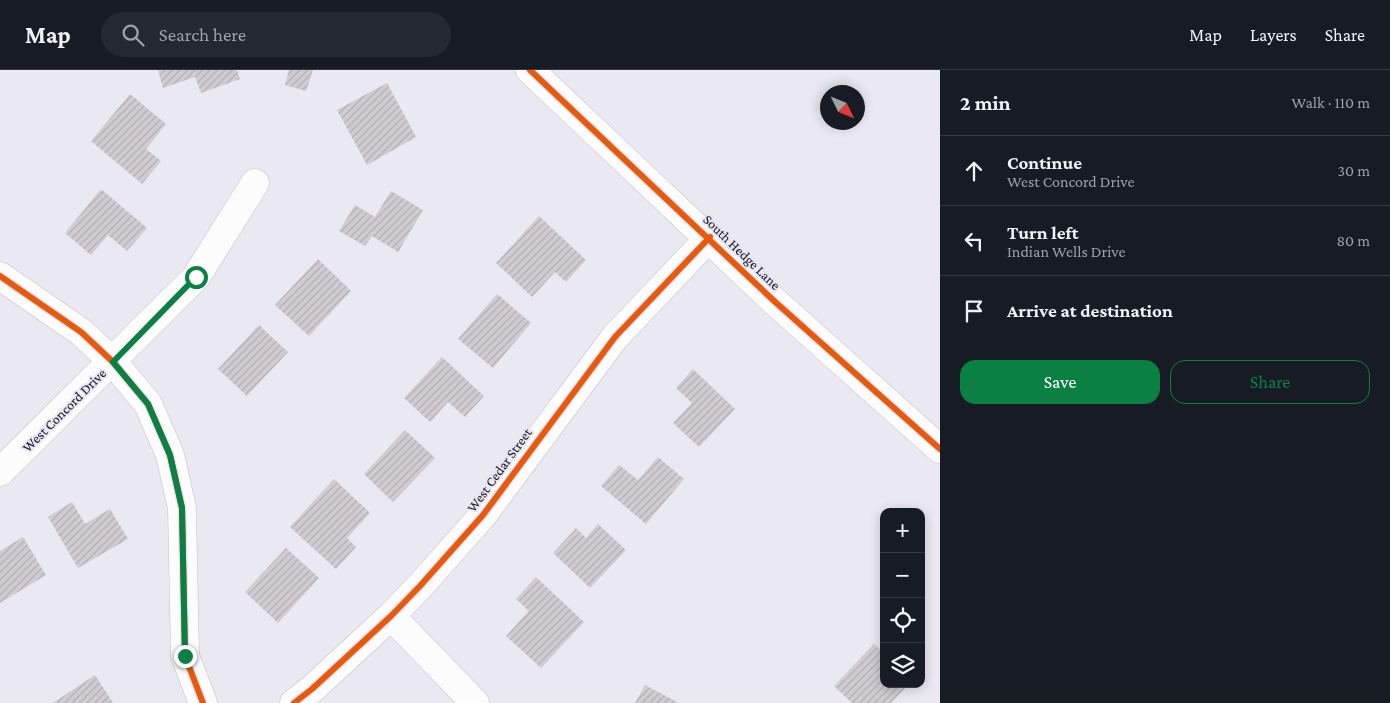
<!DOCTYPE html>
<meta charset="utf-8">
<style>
body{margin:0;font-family:"Crimson Pro",serif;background:#242831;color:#f1f3f6}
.controls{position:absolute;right:15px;bottom:15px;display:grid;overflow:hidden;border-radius:10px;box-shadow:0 2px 12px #0003}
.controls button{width:45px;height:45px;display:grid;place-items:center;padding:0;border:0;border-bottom:1px solid #363941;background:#171b24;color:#f1f3f6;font:25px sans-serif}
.compass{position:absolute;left:820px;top:15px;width:45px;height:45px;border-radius:50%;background:#171b24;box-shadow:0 2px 12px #0003;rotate:133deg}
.stop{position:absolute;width:15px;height:15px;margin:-11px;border:4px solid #0b8043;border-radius:50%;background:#fff}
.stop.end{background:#0b8043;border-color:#fff;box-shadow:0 1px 5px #0008}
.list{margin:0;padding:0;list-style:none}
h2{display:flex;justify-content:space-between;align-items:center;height:65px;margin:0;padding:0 20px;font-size:21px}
h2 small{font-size:16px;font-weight:400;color:#9ea1a6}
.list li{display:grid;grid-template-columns:32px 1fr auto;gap:15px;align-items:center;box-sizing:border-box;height:70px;padding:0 20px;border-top:1px solid #363941}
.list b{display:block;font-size:19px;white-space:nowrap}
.list p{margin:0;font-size:16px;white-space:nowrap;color:#9ea1a6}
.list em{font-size:16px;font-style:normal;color:#9ea1a6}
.actions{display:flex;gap:10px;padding:15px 20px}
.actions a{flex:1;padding:11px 0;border:1px solid #0b8043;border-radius:15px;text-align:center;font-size:18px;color:#0b8043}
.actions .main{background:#0b8043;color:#fff}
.icon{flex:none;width:28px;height:28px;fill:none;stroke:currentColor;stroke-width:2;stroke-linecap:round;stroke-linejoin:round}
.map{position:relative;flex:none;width:940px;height:633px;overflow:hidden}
header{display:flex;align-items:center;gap:30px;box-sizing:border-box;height:70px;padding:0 25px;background:#171b24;border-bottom:1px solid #363941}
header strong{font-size:24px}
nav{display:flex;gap:28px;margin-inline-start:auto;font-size:18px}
.search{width:350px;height:45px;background:#242831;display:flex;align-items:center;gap:12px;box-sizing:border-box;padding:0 18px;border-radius:28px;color:#9ea1a6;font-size:19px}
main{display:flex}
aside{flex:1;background:#171b24}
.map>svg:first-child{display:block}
.building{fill:url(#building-hatch)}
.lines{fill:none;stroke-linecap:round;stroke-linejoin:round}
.street-casing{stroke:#c3c2c8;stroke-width:29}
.secondary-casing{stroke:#c3c2c8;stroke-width:29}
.street{stroke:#fcfcfd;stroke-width:28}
.secondary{stroke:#fcfcfd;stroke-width:28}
.cycleway-casing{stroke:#e7e5f4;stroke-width:9}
.cycleway{stroke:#e8590c;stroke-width:6}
.route{stroke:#0b8043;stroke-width:6}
.labels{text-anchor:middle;stroke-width:4;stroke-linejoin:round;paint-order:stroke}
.street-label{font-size:14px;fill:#15151a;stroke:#e7e5f4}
</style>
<header>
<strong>Map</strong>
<div class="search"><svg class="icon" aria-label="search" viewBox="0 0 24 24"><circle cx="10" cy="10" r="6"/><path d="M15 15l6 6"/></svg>Search here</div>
<nav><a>Map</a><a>Layers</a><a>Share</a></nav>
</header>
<main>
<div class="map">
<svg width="940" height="633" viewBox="0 0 940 633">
<defs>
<pattern id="building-hatch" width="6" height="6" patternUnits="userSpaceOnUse" patternTransform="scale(1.25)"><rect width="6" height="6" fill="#d0ccd1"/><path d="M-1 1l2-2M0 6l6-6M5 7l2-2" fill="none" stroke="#b2aeb3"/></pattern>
</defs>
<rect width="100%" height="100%" fill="#eae8f0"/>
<path class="building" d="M 158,0 L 237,0 L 240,9 L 201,23 L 195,7 L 163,18 Z
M 289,0 L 313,0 L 306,21 L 285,15 Z
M 387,13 L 416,67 L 367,95 L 337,40 Z
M 130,24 L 166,54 L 146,79 L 161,91 L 142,114 L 91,71 Z
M 101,119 L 147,158 L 127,181 L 108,165 L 91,185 L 65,163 Z
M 391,121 L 423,140 L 398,182 L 372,166 L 365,176 L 339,161 L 355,135 L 375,147 Z
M 539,146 L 586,190 L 566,212 L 555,202 L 532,227 L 496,193 Z
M 318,189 L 351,221 L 309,266 L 275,235 Z
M 497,224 L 531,253 L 493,298 L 458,269 Z
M 259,255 L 288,282 L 247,326 L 218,299 Z
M 442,287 L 484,326 L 465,347 L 448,332 L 430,352 L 404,328 Z
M 693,299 L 735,339 L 699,377 L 673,353 L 692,333 L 676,318 Z
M 405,360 L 435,388 L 393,432 L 364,404 Z
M 658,387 L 684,409 L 646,454 L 601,416 L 619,395 L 638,410 Z
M 334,409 L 370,443 L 347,468 L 356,477 L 336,499 L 290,457 Z
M 72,432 L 85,454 L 110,439 L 128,469 L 78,498 L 48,447 Z
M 598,454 L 626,480 L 590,518 L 553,483 L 576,458 L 586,468 Z
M 23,467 L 46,505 L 0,533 L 0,481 Z
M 286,478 L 319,508 L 278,553 L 245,522 Z
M 536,507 L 584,552 L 541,598 L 506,566 L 529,541 L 516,529 Z
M 874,574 L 884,583 L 884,614 L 909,614 L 891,633 L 852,633 L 834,616 Z
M 95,605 L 113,633 L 53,633 Z
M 645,615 L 679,633 L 635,633 Z"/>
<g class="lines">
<defs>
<path id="street" d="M 0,206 L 81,262 L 113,292 L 148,334 L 170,385 L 182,438 L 185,586 L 203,633
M 0,402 L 196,207 L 255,113
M 391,546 L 475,633
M 294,633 L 312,619 L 391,546 L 420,516 L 483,445 L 615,267 L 710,167"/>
<path id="secondary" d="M 530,0 L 773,230 L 940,379"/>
</defs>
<use href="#street" class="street-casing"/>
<use href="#secondary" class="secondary-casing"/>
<use href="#street" class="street"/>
<use href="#secondary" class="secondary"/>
<defs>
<path id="cycleway" d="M 530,0 L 773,230 L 940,379
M 0,206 L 81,262 L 113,292 L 148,334 L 170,385 L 182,438 L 185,586 L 203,633
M 294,633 L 312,619 L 391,546 L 420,516 L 483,445 L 615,267 L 710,167"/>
</defs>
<use href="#cycleway" class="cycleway-casing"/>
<use href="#cycleway" class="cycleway"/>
</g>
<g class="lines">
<path class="route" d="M 185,586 L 182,438 L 170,385 L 148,334 L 113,292 L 196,207"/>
</g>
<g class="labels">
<g class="street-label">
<text transform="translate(742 182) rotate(44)" y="5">South Hedge Lane</text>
<text transform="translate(64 340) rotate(-45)" y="5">West Concord Drive</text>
<text transform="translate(499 400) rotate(-54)" y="5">West Cedar Street</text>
</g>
</g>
</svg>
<div class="controls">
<button>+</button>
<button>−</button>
<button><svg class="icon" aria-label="locate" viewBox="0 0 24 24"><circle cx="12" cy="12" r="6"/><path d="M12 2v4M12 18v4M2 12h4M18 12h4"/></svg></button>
<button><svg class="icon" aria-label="layers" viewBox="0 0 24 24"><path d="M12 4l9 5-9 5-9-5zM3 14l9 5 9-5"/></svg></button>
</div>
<svg class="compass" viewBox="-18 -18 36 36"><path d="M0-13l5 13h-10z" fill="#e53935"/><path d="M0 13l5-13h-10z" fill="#9ea1a6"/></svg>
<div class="stop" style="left:196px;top:207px"></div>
<div class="stop end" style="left:185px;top:586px"></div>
</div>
<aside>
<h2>2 min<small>Walk · 110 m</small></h2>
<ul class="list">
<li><svg class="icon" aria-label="ahead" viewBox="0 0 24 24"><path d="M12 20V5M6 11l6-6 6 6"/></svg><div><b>Continue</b><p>West Concord Drive</p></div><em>30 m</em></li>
<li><svg class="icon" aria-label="left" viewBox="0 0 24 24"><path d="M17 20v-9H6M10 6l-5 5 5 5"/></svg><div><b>Turn left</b><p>Indian Wells Drive</p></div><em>80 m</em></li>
<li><svg class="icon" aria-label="arrive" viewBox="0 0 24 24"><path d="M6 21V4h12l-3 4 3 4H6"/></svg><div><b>Arrive at destination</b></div></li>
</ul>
<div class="actions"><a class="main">Save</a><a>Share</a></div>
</aside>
</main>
